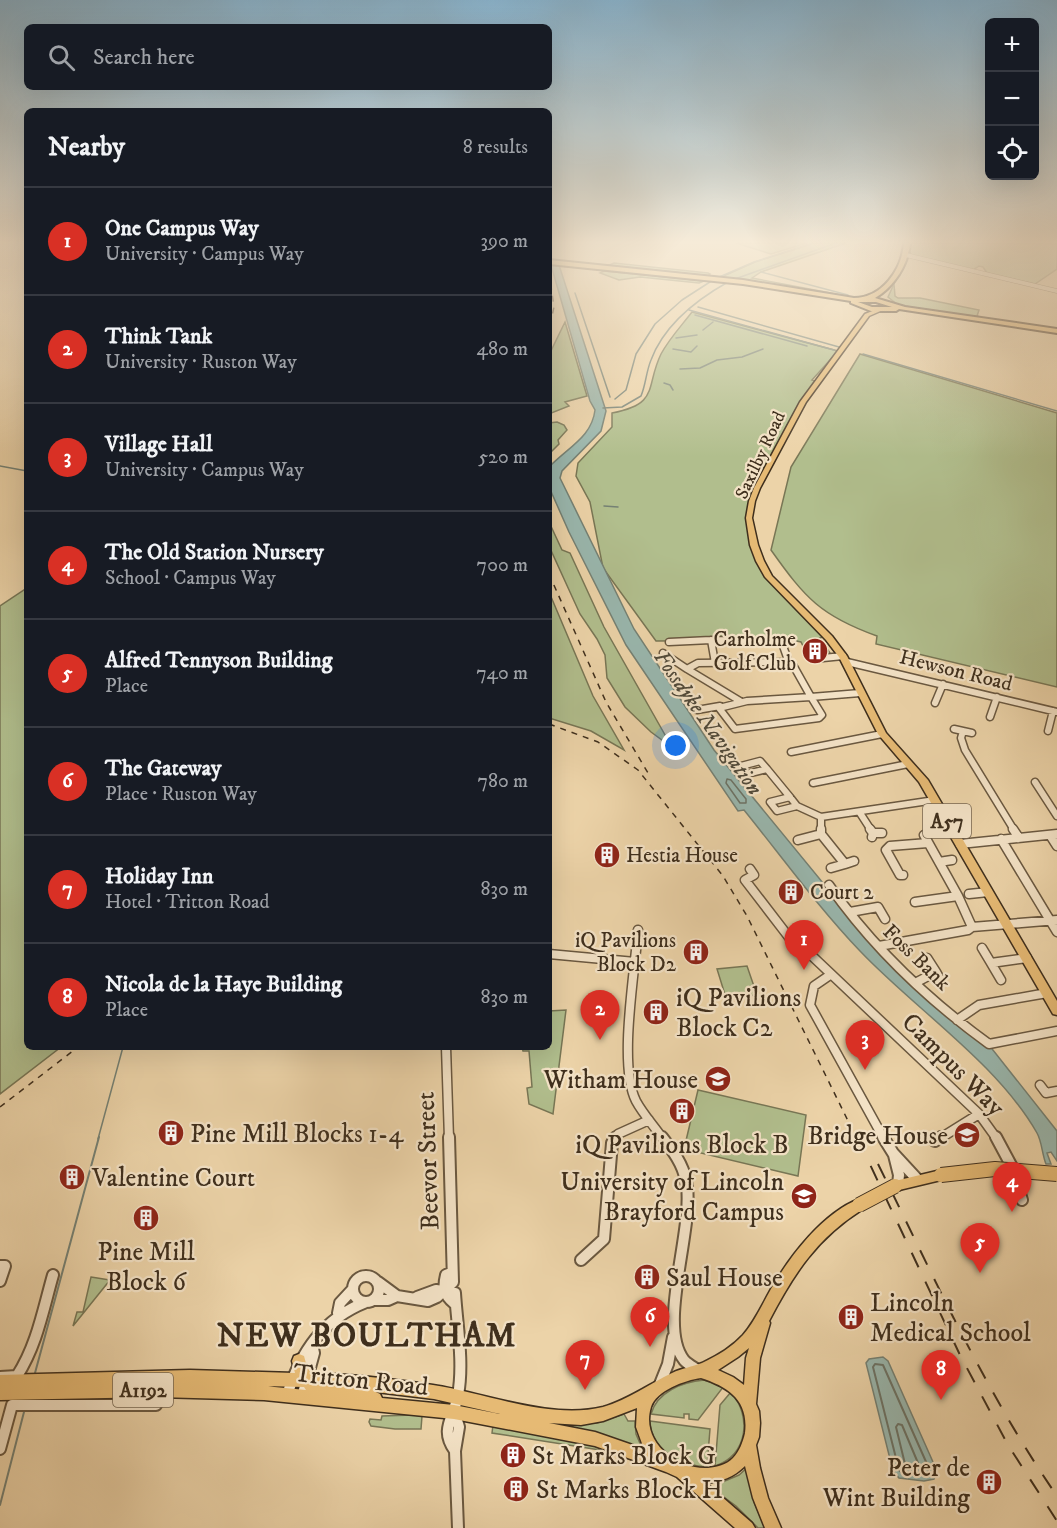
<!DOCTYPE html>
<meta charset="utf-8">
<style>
body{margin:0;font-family:"IM FELL DW Pica",serif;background:#20242c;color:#f1f3f6}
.controls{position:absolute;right:18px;top:18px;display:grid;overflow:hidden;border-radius:9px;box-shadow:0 6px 24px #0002}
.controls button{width:54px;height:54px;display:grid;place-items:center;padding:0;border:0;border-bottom:2px solid #363941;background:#171b24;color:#f1f3f6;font:30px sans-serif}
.you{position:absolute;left:676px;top:746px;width:21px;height:21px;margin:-15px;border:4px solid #fff;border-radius:50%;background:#1a73e8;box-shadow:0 0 0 9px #1a73e833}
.badge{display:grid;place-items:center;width:39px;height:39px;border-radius:50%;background:#d93025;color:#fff;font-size:20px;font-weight:700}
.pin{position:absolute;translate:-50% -50px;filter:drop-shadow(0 2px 3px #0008)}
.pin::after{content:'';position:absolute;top:32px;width:21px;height:18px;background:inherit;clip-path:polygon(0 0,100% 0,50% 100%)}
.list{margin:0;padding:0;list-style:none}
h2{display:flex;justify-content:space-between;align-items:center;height:78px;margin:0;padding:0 24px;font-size:26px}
h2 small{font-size:20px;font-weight:400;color:#9ea1a6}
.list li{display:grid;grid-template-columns:39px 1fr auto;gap:18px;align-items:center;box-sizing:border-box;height:108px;padding:0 24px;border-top:2px solid #363941}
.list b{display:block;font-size:22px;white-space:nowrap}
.list p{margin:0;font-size:20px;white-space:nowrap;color:#9ea1a6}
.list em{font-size:20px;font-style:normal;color:#9ea1a6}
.icon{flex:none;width:33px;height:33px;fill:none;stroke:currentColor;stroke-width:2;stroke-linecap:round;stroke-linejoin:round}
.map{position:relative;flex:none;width:1057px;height:1528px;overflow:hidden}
.search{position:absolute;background:#171b24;box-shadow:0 6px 24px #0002;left:24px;top:24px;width:528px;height:66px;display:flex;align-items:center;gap:15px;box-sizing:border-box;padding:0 21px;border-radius:9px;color:#9ea1a6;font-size:22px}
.panel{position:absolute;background:#171b24;box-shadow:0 6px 24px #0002;left:24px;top:108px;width:528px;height:942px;border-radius:9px}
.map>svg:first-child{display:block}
.green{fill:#b1be8d;stroke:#787655;stroke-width:1.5}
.water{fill:#99b7ae;stroke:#758174;stroke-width:1.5}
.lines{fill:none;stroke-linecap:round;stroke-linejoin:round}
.shore-far1{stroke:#6c7366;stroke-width:1.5}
.shore{stroke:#6c7366;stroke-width:2}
.stream-far1{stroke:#758174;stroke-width:1.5}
.stream{stroke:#758174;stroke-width:2}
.minor-far3-casing{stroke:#6a5840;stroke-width:5}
.minor-far2-casing{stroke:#6a5840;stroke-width:9}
.minor-far1-casing{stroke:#6a5840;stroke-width:11}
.minor-casing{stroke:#6a5840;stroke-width:14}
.major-casing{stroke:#3f2f1d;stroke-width:3}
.highway-casing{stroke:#3f2f1d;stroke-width:4}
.minor-far3{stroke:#f3e2c6;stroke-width:4}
.minor-far2{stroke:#f3e2c6;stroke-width:6}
.minor-far1{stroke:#f3e2c6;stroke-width:8}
.minor{stroke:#f3e2c6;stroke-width:10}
.major{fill:#e6ba74;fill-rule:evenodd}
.highway{fill:#e6ba74;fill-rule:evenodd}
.rail-far1{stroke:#3f2f1d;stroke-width:1.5;stroke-dasharray:6 6;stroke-linecap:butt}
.rail{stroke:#3f2f1d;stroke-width:2;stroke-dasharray:16 16;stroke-linecap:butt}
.major-bridge-casing{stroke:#3f2f1d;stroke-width:16;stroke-linecap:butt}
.major-bridge{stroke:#e6ba74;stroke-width:14}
.labels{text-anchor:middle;stroke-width:4.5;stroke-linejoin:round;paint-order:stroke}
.far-street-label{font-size:18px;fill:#3f2f1d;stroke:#f3e2c6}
.shield{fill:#f3e2c6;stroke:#756550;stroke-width:1.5}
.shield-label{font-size:20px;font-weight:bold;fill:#3f2f1d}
.poi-label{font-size:21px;fill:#3f2f1d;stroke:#f3e2c6;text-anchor:end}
.street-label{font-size:21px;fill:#3f2f1d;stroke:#f3e2c6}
.water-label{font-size:22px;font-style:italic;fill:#514a3a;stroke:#f3e2c6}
.near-poi-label{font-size:26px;fill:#3f2f1d;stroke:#f3e2c6;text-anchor:start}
.near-street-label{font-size:26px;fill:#3f2f1d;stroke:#f3e2c6}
.near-district-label{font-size:33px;font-weight:bold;letter-spacing:1.5px;fill:#3f2f1d;stroke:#f3e2c6}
</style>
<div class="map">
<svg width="1057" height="1528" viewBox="0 0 1057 1528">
<rect width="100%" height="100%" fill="#ecd3a8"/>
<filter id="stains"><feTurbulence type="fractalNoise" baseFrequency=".00333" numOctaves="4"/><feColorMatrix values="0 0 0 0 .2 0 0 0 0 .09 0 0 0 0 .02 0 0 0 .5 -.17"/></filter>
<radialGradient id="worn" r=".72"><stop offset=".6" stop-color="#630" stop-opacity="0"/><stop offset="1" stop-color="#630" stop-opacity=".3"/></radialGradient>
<path class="green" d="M 736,243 L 807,243 L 771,254 Z
M 815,243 L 846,243 L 761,272 L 752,278 L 857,298 L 719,278 L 755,262 Z
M 911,243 L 1057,244 L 1057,269 L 1035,284 L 987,273 L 983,267 L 979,266 L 973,270 L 912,255 L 910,253 Z
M 614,263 L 708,273 L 710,274 L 708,276 L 607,266 Z
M 604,271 L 704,281 L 699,283 L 640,277 L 619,280 L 600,273 Z
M 894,284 L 895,296 L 898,298 L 920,298 L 979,310 L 977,316 L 983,318 L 1057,330 L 898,305 L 888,297 Z
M 692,312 L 838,351 L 812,380 L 817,381 L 773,453 L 748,519 L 769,581 L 824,636 L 820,638 L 832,656 L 809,658 L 801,642 L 792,640 L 656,641 L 603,568 L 590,502 L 576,476 L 578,463 L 612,427 L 612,413 C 660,404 645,387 661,354 C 669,339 682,325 692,312 Z
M 565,322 L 587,396 L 565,402 L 569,406 L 549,414 L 549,355 Z
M 860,354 L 1057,413 L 1057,687 L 876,644 L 877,636 C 821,616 805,598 771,550 L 791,467 Z
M 557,422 L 564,425 L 567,430 L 558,440 L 559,444 L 549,454 L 549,423 Z
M 549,522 L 562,550 L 570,553 L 604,627 L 669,742 L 662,740 L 651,732 L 625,707 L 607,678 L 605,655 L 597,639 L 580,614 L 549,546 Z
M 27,588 L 27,1047 L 61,1047 L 0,1094 L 0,606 Z
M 549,592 L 593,696 L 624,750 L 591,731 L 549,718 Z
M 747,966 L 757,995 L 726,998 L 717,969 Z
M 566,1010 L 553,1114 L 529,1104 L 527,1088 L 532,1087 L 529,1051 L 523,1051 L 522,1047 L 549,1047 L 549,1011 Z
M 698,1090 L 806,1115 L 798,1176 L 684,1149 Z
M 91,1277 L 110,1280 L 73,1326 L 77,1312 L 83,1312 Z
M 704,1380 L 724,1386 L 698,1420 L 689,1419 L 689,1414 L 684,1414 L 684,1418 L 651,1414 C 657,1392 682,1382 704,1380 Z
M 731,1392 C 752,1416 748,1456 715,1466 L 720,1405 Z
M 624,1414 L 628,1421 L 635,1421 L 636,1434 L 642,1448 L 640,1451 L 573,1429 L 573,1424 L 597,1423 Z
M 413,1415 L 422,1416 L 421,1429 L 395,1429 L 371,1426 L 369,1422 L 370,1419 L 381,1420 L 382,1416 Z
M 650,1421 L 710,1429 L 707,1467 C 681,1465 651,1451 650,1421 Z
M 493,1425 L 585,1442 L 619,1453 L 492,1433 Z
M 749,1466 L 754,1502 L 765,1528 L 758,1528 L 736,1506 L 717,1492 L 720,1483 L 739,1475 Z"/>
<path class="water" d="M 551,265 L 559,265 L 606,411 L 601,431 L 562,471 L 560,478 L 634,629 L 714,750 L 864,933 L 989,1045 L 1057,1131 L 1057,1161 L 1051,1152 L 1047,1153 L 1051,1164 L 1046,1164 C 1042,1154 1042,1142 1037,1133 C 997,1063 915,1009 860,951 C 818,907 782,857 744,810 L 738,811 L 626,645 L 569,532 L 549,487 L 550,466 C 570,446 592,436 595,410 L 590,401 Z
M 883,1357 L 888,1361 L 933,1462 L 936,1474 L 934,1479 L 924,1481 L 899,1478 L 893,1471 L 866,1363 L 869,1359 Z"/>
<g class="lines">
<path class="shore-far1" d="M 727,779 L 731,780 L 746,799 L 746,803 L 740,803 L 726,783 Z"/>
<path class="shore" d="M 875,1364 L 883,1365 L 927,1464 L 929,1472 L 927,1475 L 902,1473 L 899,1470 L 873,1367 Z
M 898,1424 L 902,1425 L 918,1463 L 917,1467 L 905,1464 L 896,1427 Z"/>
<path class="stream-far1" d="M 761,272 L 848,295
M 717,278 L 754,262 L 812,243
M 735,279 L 836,243
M 575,293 L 610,397
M 698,307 L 839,347
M 689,310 L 834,350
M 695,315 L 807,346
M 703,330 L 713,322
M 676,338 L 697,335
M 673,349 L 691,352 L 697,346
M 863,354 L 1057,411
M 680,369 L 700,368 L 717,360 L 742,357 L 763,349
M 664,383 L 670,385 L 673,390
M 615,399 L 626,390 L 636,354 L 655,324 L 682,300 L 713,280
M 603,408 L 622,407 L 641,396 C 646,384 646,372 651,360 C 664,325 696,300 728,282
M 0,466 L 27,471
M 604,506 L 618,507
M 98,1139 L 123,1047"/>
<path class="stream" d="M 35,1373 L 99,1137
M 0,1505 L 24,1412"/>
<defs>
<path id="minor-far3" d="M 906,255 L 1057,291"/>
<path id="minor-far2" d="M 669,642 L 711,640
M 663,653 L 687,669
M 813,659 L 843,656
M 847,662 L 1057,712
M 715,663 L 711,640 L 778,641 L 782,643 L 789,663
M 811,697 L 860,693
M 811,697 L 822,715 L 819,718 L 735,729 L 719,708 L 747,701 Z
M 740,701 L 687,669 L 698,663 L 784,662 L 793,665 L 811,697
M 935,703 L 943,684
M 697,710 L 720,706
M 990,717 L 997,697
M 954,729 L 972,733
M 963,731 L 961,738 L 965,750 L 1014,830
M 1048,731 L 1053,711
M 791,752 L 882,734
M 760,761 L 767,769 L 747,774 L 741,766 Z
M 767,769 L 790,797
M 1035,782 L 1057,816
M 813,783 L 908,764
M 790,797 L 797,806 L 777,811 L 770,802 Z
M 797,806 L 821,817 L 935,800
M 860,813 L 871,830
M 821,817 L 821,830"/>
<path id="minor-far1" d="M 870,829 L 873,833
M 1013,829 L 1019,838
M 821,834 L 845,864 L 831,868
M 1050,835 L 1057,846
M 872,837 L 873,833 L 882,833
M 1001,839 L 1057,932
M 798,840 L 821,834 L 821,829
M 960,844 L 1057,834
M 939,862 L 952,860
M 845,864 L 854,861
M 750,869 L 754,875 L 745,880 L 798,949 L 811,955 L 979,1114 L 997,1139
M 903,875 L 900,875 L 886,850 L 890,846 L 928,843
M 829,885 C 873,948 927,999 989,1044 L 1057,1031
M 969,894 L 988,892
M 958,896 L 972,927
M 915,902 L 958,896 L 924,835
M 850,912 L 878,907 L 885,919
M 638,930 C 635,971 618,1066 636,1101 C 643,1114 654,1126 663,1139
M 879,946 L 968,930 L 972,927 L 1057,920
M 982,948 L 991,963 L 1027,958
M 549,954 L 635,962
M 991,963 L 1001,980
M 936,972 L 941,981
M 830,975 L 814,986 L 810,1005 L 884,1139
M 915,983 L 936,972 L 927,958
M 957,1020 L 979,1005 L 1047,993
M 446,1047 L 449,1139
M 1040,1085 L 1046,1093 L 1057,1091
M 615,1139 L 618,1134 L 649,1120
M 939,1139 L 979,1114"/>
<path id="minor" d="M 662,1137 C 673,1151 683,1164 686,1181 C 696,1225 656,1325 684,1360 C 687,1364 695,1368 699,1371
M 883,1137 L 893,1153 L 917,1179
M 996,1137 L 1011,1165 L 1022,1200
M 935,1141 L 941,1137
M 894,1155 L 899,1175 L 898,1185
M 581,1260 L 604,1239 L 612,1143 L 616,1137
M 0,1266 L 5,1266 L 0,1281
M 451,1273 L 446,1275 C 443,1287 444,1295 454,1303
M353 1289a13 13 0 1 1 26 0a13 13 0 1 1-26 0Z
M 378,1282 L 397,1296 L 428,1301 L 437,1297 L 453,1282 L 449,1137
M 417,1297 L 436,1290 L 455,1293 C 457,1325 464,1363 458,1395 C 454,1418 439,1429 455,1451
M 373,1300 L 388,1300 L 397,1296
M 338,1313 L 340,1303 L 353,1289
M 0,1377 L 17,1376 C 37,1345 43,1310 53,1275
M 660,1384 L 668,1364 L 673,1337
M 287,1395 C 301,1352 323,1319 366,1302
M 302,1397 L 314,1353 L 312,1344
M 455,1414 L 459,1427 L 455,1451 L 458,1528
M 0,1449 L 12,1405 L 156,1405"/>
<path id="major" d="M 880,308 L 885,309 L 869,316 L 806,402 L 760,488 L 755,501 L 752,518 L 758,545 L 764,561 L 772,576 L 832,636 L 847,656 L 886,733 L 928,780 L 1057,1001 L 1057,1015 L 1053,1014 L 919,782 L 878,734 L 839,657 L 826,640 L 765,577 L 756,561 L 750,545 L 746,518 L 749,501 L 754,488 L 800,402 L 865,314 Z
M 941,1170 L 945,1171 L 947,1175 L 945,1179 L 941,1180 L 895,1191 L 891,1190 L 889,1186 L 891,1182 L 895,1181 Z
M 859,1199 L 863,1201 L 865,1205 L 863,1209 C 817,1238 794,1273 769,1321 L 770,1323 L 760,1358 L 756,1404 L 759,1411 L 760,1423 L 759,1437 L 756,1445 L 760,1468 L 768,1498 L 781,1528 L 765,1528 L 753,1498 L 745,1466 C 734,1477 721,1482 706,1483 L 752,1523 L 755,1528 L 735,1528 L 677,1477 L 666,1472 L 595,1446 L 454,1419 L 264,1400 L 158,1397 L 0,1400 L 0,1375 L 190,1370 L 295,1373 L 292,1361 L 294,1356 L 299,1354 L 304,1356 L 307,1367 L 311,1373 C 352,1374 393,1379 433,1385 C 486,1393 550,1420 603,1407 C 628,1400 649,1384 672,1373 C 682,1368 692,1367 702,1363 C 717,1356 732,1347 743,1335 C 755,1321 762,1305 771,1289 C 790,1256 823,1213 859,1199 ZM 749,1348 L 746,1358 L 744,1385 L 733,1377 L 718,1370 L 738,1357 ZM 701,1378 C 729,1387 749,1401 745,1433 C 743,1442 739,1452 733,1458 C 726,1465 717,1467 708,1468 C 677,1470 640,1442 651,1407 C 656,1391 685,1380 701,1378 ZM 228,1385 L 304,1387 L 306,1390 L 264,1386 ZM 376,1392 L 434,1399 L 500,1414 L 454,1405 L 382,1398 L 380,1394 ZM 637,1408 L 636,1427 L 644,1449 L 595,1432 L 549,1423 L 581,1425 L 603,1421 Z"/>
<path id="highway" d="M 904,243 L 910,243 C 908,265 894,287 875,298 L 905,307 L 1057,329 L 1057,333 L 899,309 L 896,311 L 871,311 L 851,303 L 851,301 L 743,284 L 549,264 L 549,260 L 743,280 L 854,298 C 882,298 902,270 904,243 ZM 858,302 L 876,302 L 892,307 L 872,307 Z"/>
</defs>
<use href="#minor-far3" class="minor-far3-casing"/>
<use href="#minor-far2" class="minor-far2-casing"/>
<use href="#minor-far1" class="minor-far1-casing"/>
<use href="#minor" class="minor-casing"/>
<use href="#major" class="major-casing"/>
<use href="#highway" class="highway-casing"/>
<use href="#minor-far3" class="minor-far3"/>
<use href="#minor-far2" class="minor-far2"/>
<use href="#minor-far1" class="minor-far1"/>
<use href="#minor" class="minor"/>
<use href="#major" class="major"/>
<use href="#highway" class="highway"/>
<path class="rail-far1" d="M 549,272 L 554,307 L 549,329
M 549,574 L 606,702 L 648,773
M 549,724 L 598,742 L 638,770 L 723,876 L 747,916 L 857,1139
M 0,1107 L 78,1047"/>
<path class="rail" d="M 857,1137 L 960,1355 L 1008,1445 L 1057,1521
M 878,1164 C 934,1277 985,1392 1057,1496"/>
<defs>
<path id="major-bridge" d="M 941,1175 L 995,1169 L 1057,1174
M 859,1205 L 895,1186"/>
</defs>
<use href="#major-bridge" class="major-bridge-casing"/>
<use href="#major-bridge" class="major-bridge"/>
</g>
<linearGradient id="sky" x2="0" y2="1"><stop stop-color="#88b5d1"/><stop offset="0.53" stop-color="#f6ebd8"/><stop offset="1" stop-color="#f6ebd8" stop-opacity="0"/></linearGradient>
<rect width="1057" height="457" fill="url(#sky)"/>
<defs>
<symbol id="building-disc" viewBox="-11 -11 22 22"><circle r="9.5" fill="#8f2418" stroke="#f3e2c6"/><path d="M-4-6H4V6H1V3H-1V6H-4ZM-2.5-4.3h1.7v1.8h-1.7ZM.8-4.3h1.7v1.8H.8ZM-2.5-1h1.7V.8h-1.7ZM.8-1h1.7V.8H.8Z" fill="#fff"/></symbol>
<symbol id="university-disc" viewBox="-11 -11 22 22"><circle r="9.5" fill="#8f2418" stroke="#f3e2c6"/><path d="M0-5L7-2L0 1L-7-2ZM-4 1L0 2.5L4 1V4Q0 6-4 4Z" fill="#fff"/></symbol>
</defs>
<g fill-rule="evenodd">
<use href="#building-disc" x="800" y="636" width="30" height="30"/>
<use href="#building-disc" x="592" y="840" width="30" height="30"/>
<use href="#building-disc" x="776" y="877" width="30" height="30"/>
<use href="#building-disc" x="681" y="937" width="30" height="30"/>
<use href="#building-disc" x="641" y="997" width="30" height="30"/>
<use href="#university-disc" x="703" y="1064" width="30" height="30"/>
<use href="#building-disc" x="667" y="1096" width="30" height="30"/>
<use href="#building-disc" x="156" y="1118" width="30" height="30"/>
<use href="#university-disc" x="952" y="1120" width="30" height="30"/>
<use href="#building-disc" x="57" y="1162" width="30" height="30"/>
<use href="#university-disc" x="789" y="1181" width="30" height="30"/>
<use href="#building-disc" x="131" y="1203" width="30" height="30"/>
<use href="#building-disc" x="632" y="1262" width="30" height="30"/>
<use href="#building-disc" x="836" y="1302" width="30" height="30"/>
<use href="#building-disc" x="498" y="1440" width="30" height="30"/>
<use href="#building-disc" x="974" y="1467" width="30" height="30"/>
<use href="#building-disc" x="501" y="1474" width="30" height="30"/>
</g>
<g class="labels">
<g class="far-street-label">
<text transform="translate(760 455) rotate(-65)" y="6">Saxilby Road</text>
</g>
<g class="shield">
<rect x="923" y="804" width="48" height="34" rx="4.5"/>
<rect x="113" y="1373" width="60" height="34" rx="4.5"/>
</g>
<g class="shield-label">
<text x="947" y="828">A57</text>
<text x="143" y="1397">A1192</text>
</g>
<g class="poi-label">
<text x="796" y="646">Carholme<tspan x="796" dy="24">Golf Club</tspan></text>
<text x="626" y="862" text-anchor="start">Hestia House</text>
<text x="810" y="899" text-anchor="start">Court 2</text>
<text x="676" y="947">iQ Pavilions<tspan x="676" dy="24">Block D2</tspan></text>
</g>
<g class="street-label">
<text transform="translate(956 670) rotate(14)" y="7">Hewson Road</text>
<text transform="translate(917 957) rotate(44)" y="7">Foss Bank</text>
</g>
<g class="water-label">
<text transform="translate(709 722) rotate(55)" y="8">Fossdyke Navigation</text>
</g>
<g class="near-poi-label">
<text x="676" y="1006">iQ Pavilions<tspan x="676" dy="30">Block C2</tspan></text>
<text x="698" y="1088" text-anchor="end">Witham House</text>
<text x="190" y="1142">Pine Mill Blocks 1-4</text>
<text x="948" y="1144" text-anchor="end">Bridge House</text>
<text x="682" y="1153" text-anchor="middle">iQ Pavilions Block B</text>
<text x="92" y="1186">Valentine Court</text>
<text x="784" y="1190" text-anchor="end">University of Lincoln<tspan x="784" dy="30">Brayford Campus</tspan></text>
<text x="146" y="1260" text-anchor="middle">Pine Mill<tspan x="146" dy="30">Block 6</tspan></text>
<text x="666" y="1286">Saul House</text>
<text x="870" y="1311">Lincoln<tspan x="870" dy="30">Medical School</tspan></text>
<text x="532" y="1464">St Marks Block G</text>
<text x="970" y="1476" text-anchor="end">Peter de<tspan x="970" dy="30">Wint Building</tspan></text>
<text x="536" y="1498">St Marks Block H</text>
</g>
<g class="near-street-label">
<text transform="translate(954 1064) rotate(45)" y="9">Campus Way</text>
<text transform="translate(427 1161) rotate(-92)" y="9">Beevor Street</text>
<text transform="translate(361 1379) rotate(6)" y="9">Tritton Road</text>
</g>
<g class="near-district-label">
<text x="367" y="1346">NEW BOULTHAM</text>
</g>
</g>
<rect width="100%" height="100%" filter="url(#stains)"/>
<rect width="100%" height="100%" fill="url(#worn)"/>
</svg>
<div class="controls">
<button>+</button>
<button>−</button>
<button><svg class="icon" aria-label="locate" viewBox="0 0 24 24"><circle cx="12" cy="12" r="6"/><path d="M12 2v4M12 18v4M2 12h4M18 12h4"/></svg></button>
</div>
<div class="you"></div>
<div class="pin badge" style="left:804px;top:970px">1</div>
<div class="pin badge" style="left:600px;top:1040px">2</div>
<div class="pin badge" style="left:865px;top:1070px">3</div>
<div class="pin badge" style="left:1012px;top:1212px">4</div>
<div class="pin badge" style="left:980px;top:1273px">5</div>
<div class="pin badge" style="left:650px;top:1347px">6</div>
<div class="pin badge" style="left:585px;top:1390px">7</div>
<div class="pin badge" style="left:941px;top:1400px">8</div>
<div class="search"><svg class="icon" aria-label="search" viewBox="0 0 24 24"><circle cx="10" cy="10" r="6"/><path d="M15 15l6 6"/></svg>Search here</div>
<section class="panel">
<h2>Nearby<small>8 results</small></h2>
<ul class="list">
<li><span class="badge">1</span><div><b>One Campus Way</b><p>University · Campus Way</p></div><em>390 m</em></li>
<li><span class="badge">2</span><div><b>Think Tank</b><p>University · Ruston Way</p></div><em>480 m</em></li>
<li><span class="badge">3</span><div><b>Village Hall</b><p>University · Campus Way</p></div><em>520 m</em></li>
<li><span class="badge">4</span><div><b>The Old Station Nursery</b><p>School · Campus Way</p></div><em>700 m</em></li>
<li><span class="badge">5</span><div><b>Alfred Tennyson Building</b><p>Place</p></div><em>740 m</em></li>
<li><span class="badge">6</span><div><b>The Gateway</b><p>Place · Ruston Way</p></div><em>780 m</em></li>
<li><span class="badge">7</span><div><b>Holiday Inn</b><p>Hotel · Tritton Road</p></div><em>830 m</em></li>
<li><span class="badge">8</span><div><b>Nicola de la Haye Building</b><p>Place</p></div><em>830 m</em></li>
</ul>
</section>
</div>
